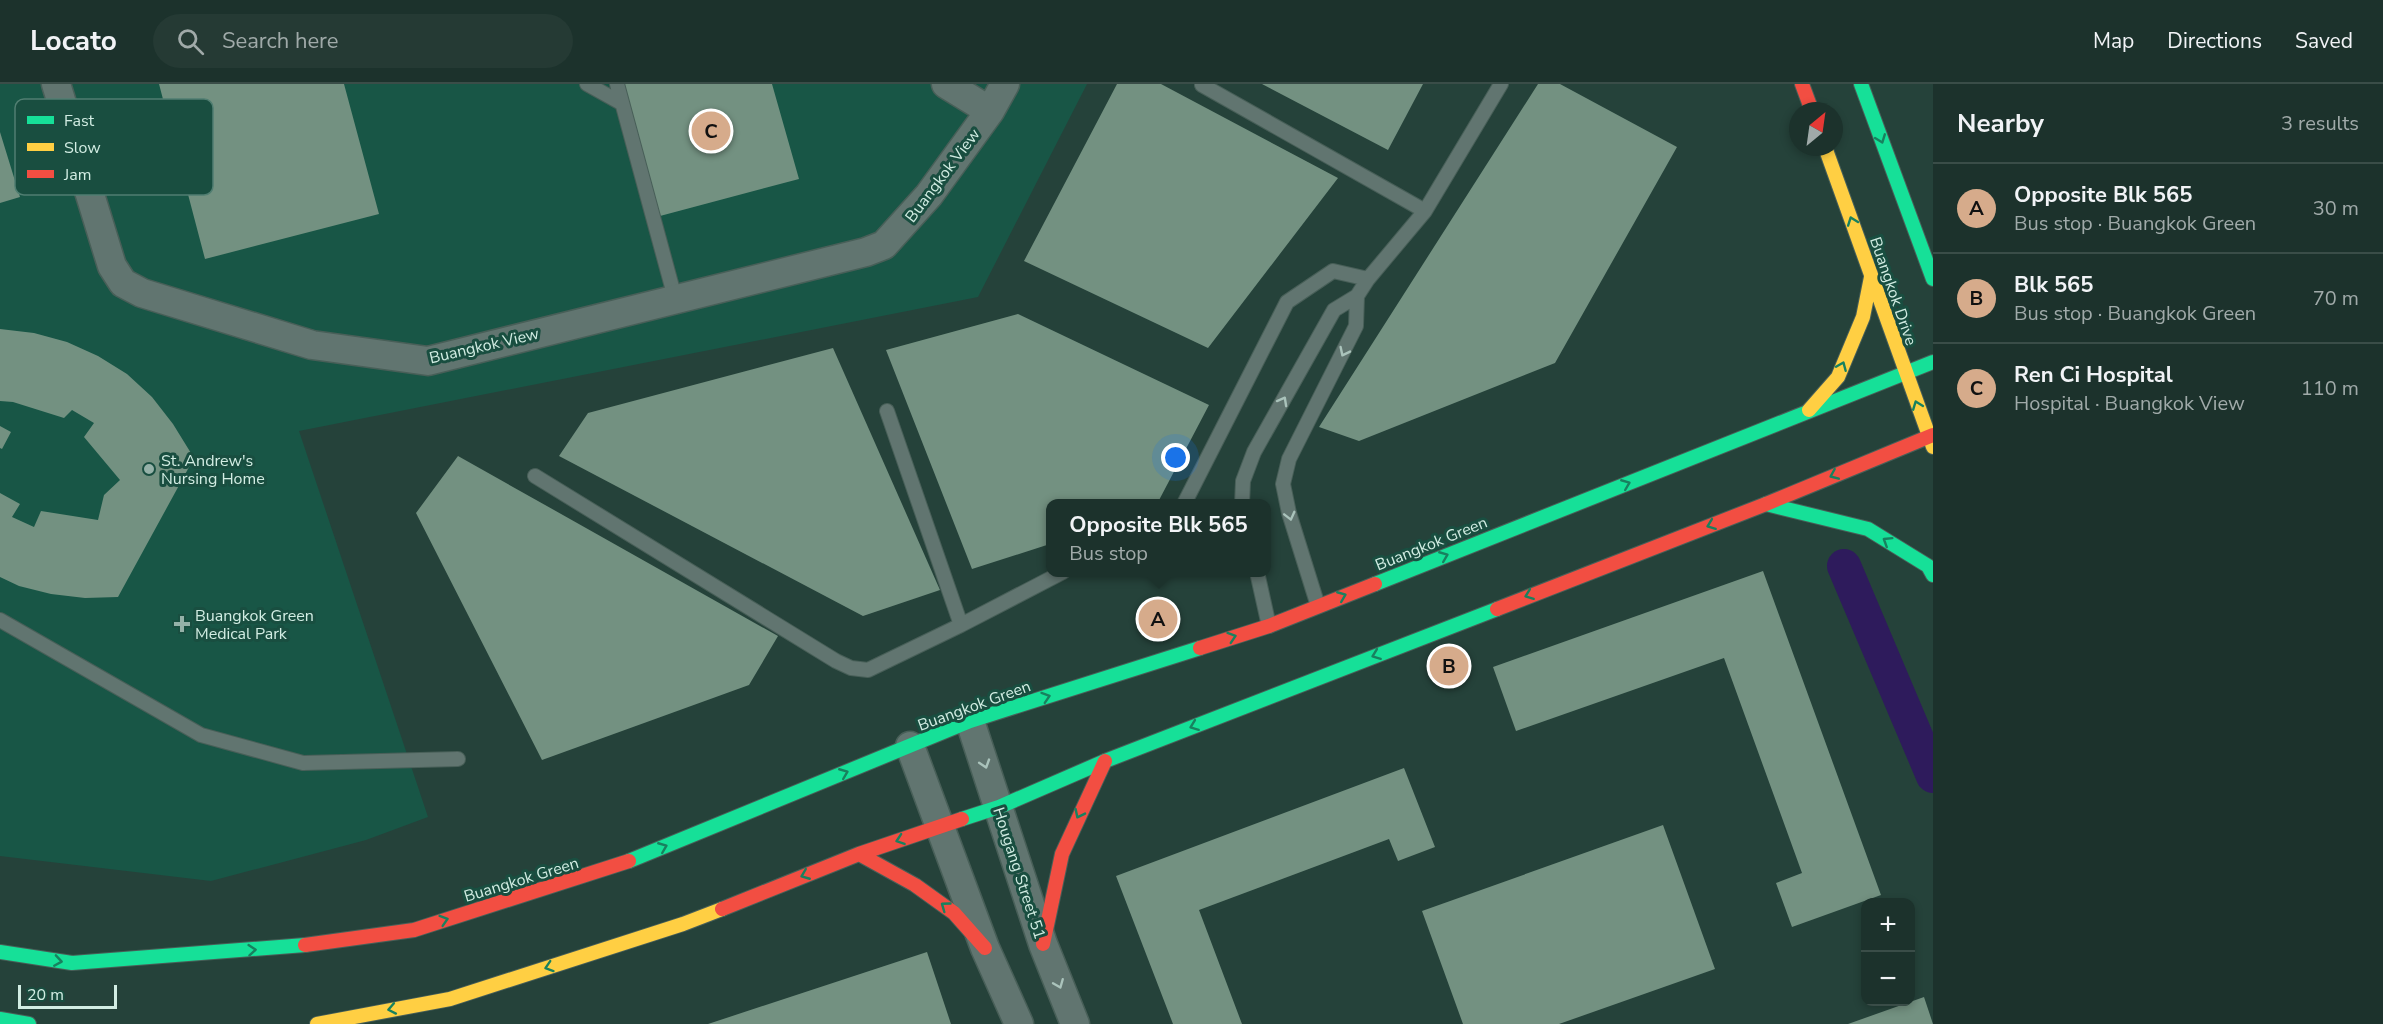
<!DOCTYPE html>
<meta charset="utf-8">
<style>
body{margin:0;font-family:"Nunito Sans",sans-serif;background:#253a34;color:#f1f3f6}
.controls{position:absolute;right:18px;bottom:18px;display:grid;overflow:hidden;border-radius:12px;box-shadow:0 3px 9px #0003}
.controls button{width:54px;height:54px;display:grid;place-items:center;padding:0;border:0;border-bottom:2px solid #3a4d48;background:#1c322c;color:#f1f3f6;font:30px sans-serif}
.compass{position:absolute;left:1789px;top:18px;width:54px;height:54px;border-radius:50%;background:#1c322c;box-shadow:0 3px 9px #0003;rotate:29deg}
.scale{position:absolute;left:18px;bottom:15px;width:99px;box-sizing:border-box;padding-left:6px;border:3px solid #d2ede3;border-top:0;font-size:16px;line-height:21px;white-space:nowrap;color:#d2ede3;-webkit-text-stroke:4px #194e40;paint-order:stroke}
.you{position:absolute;left:1176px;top:374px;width:21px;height:21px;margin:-15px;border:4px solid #fff;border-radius:50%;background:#1a73e8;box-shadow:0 0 0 9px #1a73e833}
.badge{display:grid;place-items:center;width:39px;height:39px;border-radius:50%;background:#d6ab8b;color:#111;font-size:20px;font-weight:700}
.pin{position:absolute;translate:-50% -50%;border:3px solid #fff;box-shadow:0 2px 6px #0006}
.popup{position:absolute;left:1046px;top:415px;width:225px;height:78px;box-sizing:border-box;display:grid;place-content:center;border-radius:12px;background:#1c322c;filter:drop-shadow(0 2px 4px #0005);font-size:20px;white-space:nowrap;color:#a0aaa9}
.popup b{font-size:22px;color:#f1f3f6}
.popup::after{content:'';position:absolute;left:50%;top:100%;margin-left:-12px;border:12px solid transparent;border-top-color:#1c322c}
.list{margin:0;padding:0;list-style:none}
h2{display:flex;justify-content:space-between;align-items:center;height:78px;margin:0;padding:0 24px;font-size:26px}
h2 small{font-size:20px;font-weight:400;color:#a0aaa9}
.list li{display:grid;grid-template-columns:39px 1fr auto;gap:18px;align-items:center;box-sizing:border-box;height:90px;padding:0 24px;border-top:2px solid #3a4d48}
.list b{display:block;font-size:22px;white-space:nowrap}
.list p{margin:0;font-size:20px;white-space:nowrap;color:#a0aaa9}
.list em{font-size:20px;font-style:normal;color:#a0aaa9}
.icon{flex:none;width:33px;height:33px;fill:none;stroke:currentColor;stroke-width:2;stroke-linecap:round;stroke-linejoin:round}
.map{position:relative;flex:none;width:1933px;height:940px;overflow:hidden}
header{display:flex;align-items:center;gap:36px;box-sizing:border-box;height:84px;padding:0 30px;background:#1c322c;border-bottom:2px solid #3a4d48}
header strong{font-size:28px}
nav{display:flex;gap:33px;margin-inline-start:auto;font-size:21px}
.search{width:420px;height:54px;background:#253a34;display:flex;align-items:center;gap:15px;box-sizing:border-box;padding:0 21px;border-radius:33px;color:#a0aaa9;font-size:22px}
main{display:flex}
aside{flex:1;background:#1c322c}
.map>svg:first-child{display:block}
.built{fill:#185646}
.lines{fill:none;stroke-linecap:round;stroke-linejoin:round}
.canal{stroke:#2e1b5c;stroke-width:34}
.building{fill:#739181}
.lane-casing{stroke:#485f58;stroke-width:16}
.street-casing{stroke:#485f58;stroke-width:31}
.fast-casing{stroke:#485f58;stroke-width:16}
.slow-casing{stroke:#485f58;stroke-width:16}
.jam-casing{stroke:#485f58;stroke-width:16}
.lane{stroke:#617570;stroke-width:14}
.street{stroke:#617570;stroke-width:28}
.fast{stroke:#16e098;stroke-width:14}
.slow{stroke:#ffcf43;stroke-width:14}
.jam{stroke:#f24e42;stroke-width:14}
.oneway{stroke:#18815f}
.oneway2{stroke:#aac3bb}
.poi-dot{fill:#95b1a8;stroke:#194e40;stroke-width:2}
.labels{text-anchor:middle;stroke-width:6;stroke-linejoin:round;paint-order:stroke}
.street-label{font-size:16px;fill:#d2ede3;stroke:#194e40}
.poi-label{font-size:16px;fill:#d2ede3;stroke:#194e40;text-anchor:start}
.key{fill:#194e40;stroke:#507e71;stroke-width:1.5}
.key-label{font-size:16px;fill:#d2ede3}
</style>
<header>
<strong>Locato</strong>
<div class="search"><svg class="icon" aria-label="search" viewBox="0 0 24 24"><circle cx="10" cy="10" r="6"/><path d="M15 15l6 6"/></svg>Search here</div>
<nav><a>Map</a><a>Directions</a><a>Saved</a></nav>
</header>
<main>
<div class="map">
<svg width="1933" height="940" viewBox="0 0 1933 940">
<rect width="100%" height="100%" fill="#25423a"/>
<path class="built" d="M 0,0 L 1087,0 L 978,213 L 299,347 L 428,733 L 366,756 L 211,797 L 0,772 Z"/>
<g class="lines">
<path class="canal" d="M 1844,482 L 1933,692"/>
</g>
<path class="building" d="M 159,0 L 344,0 L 379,130 L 205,175 Z
M 623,0 L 772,0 L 799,95 L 660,132 Z
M 1117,0 L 1161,0 L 1338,94 L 1208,264 L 1024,177 Z
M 1262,0 L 1423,0 L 1388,66 Z
M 1538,0 L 1560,0 L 1677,63 L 1555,279 L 1359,357 L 1319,343 Z
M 0,48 L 20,113 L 0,119 Z
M 1018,230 L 1209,321 L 1157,420 L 1050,420 L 1050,460 L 972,485 L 886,266 Z
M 0,245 L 34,249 L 67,258 L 98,272 L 127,290 L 152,313 L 173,340 L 194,374 L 118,513 L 85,514 L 51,510 L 19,502 L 0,493 L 0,409 L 20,420 L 12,433 L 34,443 L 41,427 L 98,436 L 104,411 L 120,396 L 84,353 L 94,339 L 72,326 L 64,334 L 13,318 L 0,317 Z
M 833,264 L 940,506 L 863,532 L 559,372 L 588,329 Z
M 0,342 L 11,348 L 2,365 L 0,364 Z
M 458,372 L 778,552 L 749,601 L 542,676 L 416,429 Z
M 1763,487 L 1881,811 L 1792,843 L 1776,799 L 1802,789 L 1724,574 L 1516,647 L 1493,583 Z
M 1404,684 L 1435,763 L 1398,777 L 1389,755 L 1199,826 L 1242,940 L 1173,940 L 1116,792 Z
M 1663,741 L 1715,885 L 1559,940 L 1463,940 L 1422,827 Z
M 927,868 L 951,940 L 708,940 Z
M 1924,913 L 1933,940 L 1848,940 Z"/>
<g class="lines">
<defs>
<path id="lane" d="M 587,0 L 621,19
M 617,0 L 675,214
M 1202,1 L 1425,127
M 887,327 L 961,541
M 535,392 L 836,577 L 851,584 L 868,586 L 961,541 L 1063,488
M 1184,420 L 1287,218 L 1333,187 L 1368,195
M 1242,420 L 1243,397 L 1254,368 L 1334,226 L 1357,212
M 1257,488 L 1269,542
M 1318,522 L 1289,429 L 1283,400 L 1289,375 L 1356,242 L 1357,212 L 1368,195 L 1425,127 L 1501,0
M 0,536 L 201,651 L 303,679 L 458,675"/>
<path id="street" d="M 56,0 L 112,182 L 123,199 L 142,209 L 312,261 L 428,277 L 866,168 L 884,161 L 929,111 L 990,27 L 1005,0
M 946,0 L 990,27
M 970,637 L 1043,860 L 1075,940
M 910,662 L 985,864 L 1019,940"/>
<path id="fast" d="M 1861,0 L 1933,195
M 1766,420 L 1868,445 L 1928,482 L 1933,491
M 1375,500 L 1933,278
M 962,735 L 999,723 L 1105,677 L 1497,525
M 629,777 L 970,637 L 1200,564
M 0,868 L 72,879 L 305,861
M 0,935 L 29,940"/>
<path id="slow" d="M 1825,63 L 1933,363
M 1809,326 L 1838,293 L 1863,233 L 1871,193
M 317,940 L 450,915 L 683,840 L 722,825"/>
<path id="jam" d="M 1802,0 L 1812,27
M 1497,525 L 1766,420 L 1933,351
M 1200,564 L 1269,542 L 1375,500
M 859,770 L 915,801 L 954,829 L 985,864
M 722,825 L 859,770 L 962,735
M 1043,860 L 1062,770 L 1105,677
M 305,861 L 414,846 L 629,777"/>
</defs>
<use href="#lane" class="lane-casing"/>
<use href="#street" class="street-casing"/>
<use href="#fast" class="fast-casing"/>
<use href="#slow" class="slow-casing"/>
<use href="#jam" class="jam-casing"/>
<use href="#lane" class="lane"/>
<use href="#street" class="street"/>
<use href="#fast" class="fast"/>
<use href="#slow" class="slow"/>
<use href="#jam" class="jam"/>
</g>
<defs><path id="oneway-chevron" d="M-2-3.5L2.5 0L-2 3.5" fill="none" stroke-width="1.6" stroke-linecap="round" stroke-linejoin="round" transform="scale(1.5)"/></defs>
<g class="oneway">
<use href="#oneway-chevron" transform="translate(1881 55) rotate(69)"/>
<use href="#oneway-chevron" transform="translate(1852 137) rotate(-110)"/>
<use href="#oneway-chevron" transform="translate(1842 282) rotate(-67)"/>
<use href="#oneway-chevron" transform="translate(1917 321) rotate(-111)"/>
<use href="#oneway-chevron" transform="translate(1834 391) rotate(157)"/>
<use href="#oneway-chevron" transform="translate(1626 400) rotate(-22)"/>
<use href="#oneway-chevron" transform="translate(1711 441) rotate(159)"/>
<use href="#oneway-chevron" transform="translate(1887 457) rotate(-148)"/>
<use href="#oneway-chevron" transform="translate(1444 472) rotate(-22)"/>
<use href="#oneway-chevron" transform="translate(1529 511) rotate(159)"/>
<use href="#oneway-chevron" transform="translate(1342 512) rotate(-22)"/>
<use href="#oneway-chevron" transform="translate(1232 553) rotate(-18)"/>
<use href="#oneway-chevron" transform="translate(1376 571) rotate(159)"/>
<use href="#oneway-chevron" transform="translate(1046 613) rotate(-18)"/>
<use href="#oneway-chevron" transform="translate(1194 642) rotate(159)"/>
<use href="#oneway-chevron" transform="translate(844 689) rotate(-22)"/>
<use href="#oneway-chevron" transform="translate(1079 730) rotate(116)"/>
<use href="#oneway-chevron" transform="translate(900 756) rotate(161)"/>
<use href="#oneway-chevron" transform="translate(663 763) rotate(-22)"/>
<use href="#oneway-chevron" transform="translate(805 791) rotate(158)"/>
<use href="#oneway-chevron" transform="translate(945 822) rotate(-144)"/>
<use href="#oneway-chevron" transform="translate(444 836) rotate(-17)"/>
<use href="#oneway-chevron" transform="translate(252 866) rotate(-5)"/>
<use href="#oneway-chevron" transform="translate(58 877) rotate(9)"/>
<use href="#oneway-chevron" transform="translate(549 883) rotate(162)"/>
<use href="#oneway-chevron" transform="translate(392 925) rotate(169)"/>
</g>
<g class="oneway2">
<use href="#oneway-chevron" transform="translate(1344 268) rotate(116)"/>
<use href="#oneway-chevron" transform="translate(1283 317) rotate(-61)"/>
<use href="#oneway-chevron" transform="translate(1290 432) rotate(76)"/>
<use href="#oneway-chevron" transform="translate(985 680) rotate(72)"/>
<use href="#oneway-chevron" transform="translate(1059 900) rotate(68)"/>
</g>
<g class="poi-dot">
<circle cx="149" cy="385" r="6"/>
<path d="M179 531h6v6h6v6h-6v6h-6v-6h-6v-6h6z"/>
</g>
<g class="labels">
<g class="street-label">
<text transform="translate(942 91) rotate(-53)" y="6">Buangkok View</text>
<text transform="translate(1894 207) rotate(71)" y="6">Buangkok Drive</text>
<text transform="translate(484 261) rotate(-13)" y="6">Buangkok View</text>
<text transform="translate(1431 459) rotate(-22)" y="6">Buangkok Green</text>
<text transform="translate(974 621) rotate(-20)" y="6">Buangkok Green</text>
<text transform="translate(1020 789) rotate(72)" y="6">Hougang Street 51</text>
<text transform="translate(521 795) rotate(-17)" y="6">Buangkok Green</text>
</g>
<g class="poi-label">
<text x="161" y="382">St. Andrew's<tspan x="161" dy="18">Nursing Home</tspan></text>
<text x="195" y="537">Buangkok Green<tspan x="195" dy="18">Medical Park</tspan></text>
</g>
</g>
<rect x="15" y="15" width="198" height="96" rx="9" class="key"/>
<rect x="27" y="32" width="27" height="8" fill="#16e098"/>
<rect x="27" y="59" width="27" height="8" fill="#ffcf43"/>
<rect x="27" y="86" width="27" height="8" fill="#f24e42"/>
<g class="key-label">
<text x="64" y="42">Fast</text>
<text x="64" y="69">Slow</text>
<text x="64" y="96">Jam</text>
</g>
</svg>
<div class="controls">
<button>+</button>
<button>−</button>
</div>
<svg class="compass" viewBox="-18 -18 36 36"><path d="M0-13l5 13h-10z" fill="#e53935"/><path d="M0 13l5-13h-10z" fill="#a0aaa9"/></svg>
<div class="scale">20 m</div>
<div class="you"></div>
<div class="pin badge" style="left:1158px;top:535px">A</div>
<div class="popup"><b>Opposite Blk 565</b>Bus stop</div>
<div class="pin badge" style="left:1449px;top:582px">B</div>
<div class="pin badge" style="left:711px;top:47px">C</div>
</div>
<aside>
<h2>Nearby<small>3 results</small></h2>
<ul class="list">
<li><span class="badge">A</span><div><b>Opposite Blk 565</b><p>Bus stop · Buangkok Green</p></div><em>30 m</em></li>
<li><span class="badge">B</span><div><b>Blk 565</b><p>Bus stop · Buangkok Green</p></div><em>70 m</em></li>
<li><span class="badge">C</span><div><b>Ren Ci Hospital</b><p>Hospital · Buangkok View</p></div><em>110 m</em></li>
</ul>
</aside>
</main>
